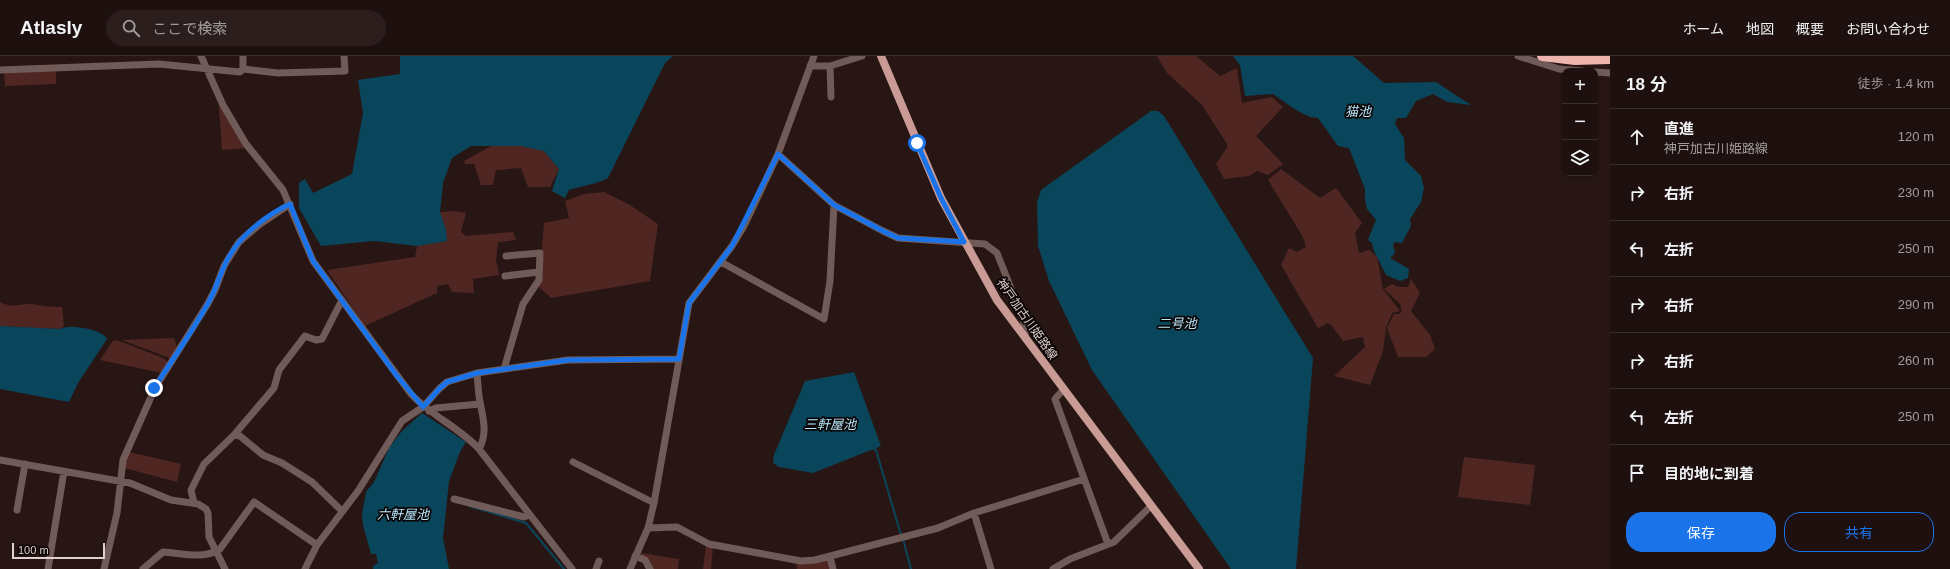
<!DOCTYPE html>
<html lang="ja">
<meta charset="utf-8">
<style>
body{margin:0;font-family:Helvetica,"Noto Sans JP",sans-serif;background:#2b1e1d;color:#f1f3f6}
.controls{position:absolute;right:12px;top:12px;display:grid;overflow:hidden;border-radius:8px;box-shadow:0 2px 6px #0003}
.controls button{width:36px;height:36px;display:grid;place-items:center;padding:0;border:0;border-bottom:1px solid #3c302f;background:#1e100f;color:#f1f3f6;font:20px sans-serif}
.scale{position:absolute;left:12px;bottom:10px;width:93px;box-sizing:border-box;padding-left:4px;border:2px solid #ddd0ce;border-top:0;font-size:11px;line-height:14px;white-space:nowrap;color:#ddd0ce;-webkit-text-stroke:3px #0b0404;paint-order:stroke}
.stop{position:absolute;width:12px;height:12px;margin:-9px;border:3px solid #1a73e8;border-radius:50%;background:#fff}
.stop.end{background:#1a73e8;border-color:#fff;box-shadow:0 1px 4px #0008}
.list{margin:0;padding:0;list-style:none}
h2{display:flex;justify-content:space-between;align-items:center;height:52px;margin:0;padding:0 16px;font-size:17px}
h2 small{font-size:13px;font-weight:400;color:#a19d9e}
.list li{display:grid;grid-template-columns:26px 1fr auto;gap:12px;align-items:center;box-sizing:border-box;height:56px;padding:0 16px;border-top:1px solid #3c302f}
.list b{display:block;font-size:15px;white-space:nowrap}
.list p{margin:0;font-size:13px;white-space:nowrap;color:#a19d9e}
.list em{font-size:13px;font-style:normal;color:#a19d9e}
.actions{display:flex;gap:8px;padding:12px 16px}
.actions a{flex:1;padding:9px 0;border:1px solid #1a73e8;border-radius:16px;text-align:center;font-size:14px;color:#1a73e8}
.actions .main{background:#1a73e8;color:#fff}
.icon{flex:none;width:22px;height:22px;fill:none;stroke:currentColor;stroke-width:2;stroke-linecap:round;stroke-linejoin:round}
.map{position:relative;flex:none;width:1610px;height:513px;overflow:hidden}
header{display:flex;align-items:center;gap:24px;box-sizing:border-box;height:56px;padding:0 20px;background:#1e100f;border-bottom:1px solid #3c302f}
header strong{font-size:19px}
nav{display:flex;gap:22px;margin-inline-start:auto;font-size:14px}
.search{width:280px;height:36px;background:#2b1e1d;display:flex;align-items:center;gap:10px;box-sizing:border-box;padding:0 14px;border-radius:22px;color:#a19d9e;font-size:15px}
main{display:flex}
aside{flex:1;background:#1e100f}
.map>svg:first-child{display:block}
.green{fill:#4f2622}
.water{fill:#0a465b}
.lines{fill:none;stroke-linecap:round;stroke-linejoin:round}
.stream{stroke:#0a465b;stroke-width:2}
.minor{stroke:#715b58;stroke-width:7}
.major{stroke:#ca9b95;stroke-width:8}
.highway{stroke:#edb5ae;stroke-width:10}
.route{stroke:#1a73e8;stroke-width:5}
.labels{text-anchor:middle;stroke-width:3.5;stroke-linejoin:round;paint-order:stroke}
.street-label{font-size:12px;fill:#ddd0ce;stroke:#0b0404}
.water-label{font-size:13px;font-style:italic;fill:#b6e7fc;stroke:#0b0404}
</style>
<header>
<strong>Atlasly</strong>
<div class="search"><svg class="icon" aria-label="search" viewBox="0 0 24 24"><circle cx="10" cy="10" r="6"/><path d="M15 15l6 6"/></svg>ここで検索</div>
<nav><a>ホーム</a><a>地図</a><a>概要</a><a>お問い合わせ</a></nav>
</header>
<main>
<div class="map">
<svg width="1610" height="513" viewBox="0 0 1610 513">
<rect width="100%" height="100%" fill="#281614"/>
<path class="green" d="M 1157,0 L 1196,0 L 1220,20 L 1237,12 L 1242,47 L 1272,41 L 1283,51 L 1256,80 L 1283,108 L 1268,119 L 1257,115 L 1249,120 L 1224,123 L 1216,108 L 1227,92 L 1227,88 L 1202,49 L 1167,17 Z
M 56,13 L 56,28 L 5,30 L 4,15 Z
M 221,50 L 247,92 L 222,94 L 219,51 Z
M 491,90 L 521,90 L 544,95 L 559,113 L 550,131 L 528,131 L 521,112 L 496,114 L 493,129 L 481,129 L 474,108 L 465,108 L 464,105 Z
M 1281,113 L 1320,142 L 1336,132 L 1362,167 L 1355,177 L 1359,197 L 1369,194 L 1377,201 L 1383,233 L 1400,255 L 1392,257 L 1386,272 L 1383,295 L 1370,329 L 1334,320 L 1365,291 L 1363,281 L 1343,285 L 1332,270 L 1328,267 L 1318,272 L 1281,209 L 1289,192 L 1297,196 L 1306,191 L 1303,181 L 1268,124 Z
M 604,136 L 630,149 L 658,168 L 650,225 L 551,242 L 539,231 L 544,167 L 569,162 L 565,145 L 584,138 Z
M 454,155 L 466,157 L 461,176 L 466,180 L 513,176 L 516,184 L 498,186 L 496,204 L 499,219 L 473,223 L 474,237 L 452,236 L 448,228 L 437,230 L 437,237 L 365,270 L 327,214 L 415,201 L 417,190 L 447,185 L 446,174 L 440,156 Z
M 1411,223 L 1420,237 L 1411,255 L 1430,279 L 1435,293 L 1426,301 L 1398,301 L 1387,272 L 1394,258 L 1399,258 L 1402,255 L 1400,248 L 1384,233 L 1392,228 L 1398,231 L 1408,231 Z
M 0,246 C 14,253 19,247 32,248 C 42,250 51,251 62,251 L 64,270 L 60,273 L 0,270 Z
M 174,282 L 178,294 L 173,301 L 170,302 L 122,284 Z
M 117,284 L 163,302 L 168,306 L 162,317 L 100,304 L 113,285 Z
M 129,396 L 181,408 L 177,426 L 124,412 Z
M 1464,401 L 1535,409 L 1530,449 L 1458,441 Z
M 706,488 L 713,491 L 711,513 L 703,513 Z
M 641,497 L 679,503 L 678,513 L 651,513 L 642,501 Z
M 828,504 L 831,513 L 797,513 L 796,506 Z"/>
<path class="water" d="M 400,0 L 673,0 L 665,7 L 608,122 C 597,128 582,130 569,134 L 565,142 L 552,135 L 559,113 L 544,95 L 521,90 L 471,90 L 452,102 L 443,127 L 440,156 L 446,174 L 447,185 L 417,190 L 374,185 L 321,190 L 299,152 L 299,127 L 305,123 L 313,137 L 352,118 L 363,57 L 358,24 L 400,18 Z
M 1233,0 L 1353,0 L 1384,27 L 1436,26 L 1471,49 L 1447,46 L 1433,38 L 1416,45 L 1406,62 L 1397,62 L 1395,68 L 1404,82 L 1405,104 L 1421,120 L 1424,132 L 1421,146 L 1410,163 L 1411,170 L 1402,187 L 1395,186 L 1393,189 L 1395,197 L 1390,202 L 1409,213 L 1408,222 L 1400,225 L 1386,219 L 1374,195 L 1372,187 L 1368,184 L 1376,164 L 1367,153 L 1365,144 L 1365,133 L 1349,92 L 1338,90 L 1318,62 L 1310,61 L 1296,54 L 1273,38 L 1245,40 L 1240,9 Z
M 1151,55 L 1158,55 L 1164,60 L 1313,302 L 1296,513 L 1231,513 L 1092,314 L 1049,225 L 1038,190 L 1037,147 L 1041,134 Z
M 0,270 L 60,273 C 69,268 103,273 107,283 L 78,327 L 69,346 L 0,333 Z
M 854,316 L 881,390 L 813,417 L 779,411 L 773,407 L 774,399 L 805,325 Z
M 422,357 L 466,386 L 460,396 L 449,425 L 443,482 L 449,513 L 373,513 L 374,509 L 378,507 L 376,498 L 371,498 L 363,469 L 362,458 L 366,436 L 374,426 L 389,392 L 402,375 Z"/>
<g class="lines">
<path class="stream" d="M 872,392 L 876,394 L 901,479
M 469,450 L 526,467 L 564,513
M 903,483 L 911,513"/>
<path class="minor" d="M 201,0 L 223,49 L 246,88 L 283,134 L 313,205 L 411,338 C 431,360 459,371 479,393 L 572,513
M 1518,0 L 1559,13 L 1582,15
M 810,10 L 830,10 L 862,0
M 830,10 L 831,41
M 243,13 L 278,17 L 345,15 L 344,0
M 0,14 L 159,8 L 240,16 L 243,13 L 243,0
M 1595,16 L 1610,17
M 778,98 L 834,149 L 883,175 L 898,182 L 985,188 L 997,197 L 1023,263 L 1026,283
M 721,206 L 824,263 L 830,225 L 834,149
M 505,220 L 539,216
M 504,313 L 523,248 L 539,224 L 540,197 L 506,200
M 477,317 C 478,326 478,336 480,346 C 483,362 488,377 479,393
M 1063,334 L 1055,343 L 1108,488
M 429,355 L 436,352 L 480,348
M 234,379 L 240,380 L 263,399 L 282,407 L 312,426 L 342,455
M 0,404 L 130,427 L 171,444 L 198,448 L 206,453 L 208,457 L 209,481 L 225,513
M 573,406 L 654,447
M 454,443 L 524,461 L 529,459
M 194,447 L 191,434 L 204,408 L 234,379 L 274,332 L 279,314 L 305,280 L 316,284 L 322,283 L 342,244
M 17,454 L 25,408
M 974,457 L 991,513
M 648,472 L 677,471 L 709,488 L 801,505 L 815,504 L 938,472 L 974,457 L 1084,423
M 635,500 L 645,504 L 650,513
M 830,501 L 833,513
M 48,513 L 64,415
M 104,513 L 117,457 L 123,404 L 155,332 L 207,249 L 215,234 L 224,210 L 239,186 L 260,168 L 290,148
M 143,513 L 163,496 C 182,497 203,504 220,493 L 254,446 L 317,489
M 305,513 L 317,489 L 358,435 L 402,365 L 423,351 L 439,333 L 447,326 L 477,317 L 568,304 L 679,303
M 596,513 L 599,505
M 630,513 L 648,472 L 654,447 L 689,247 L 732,190 L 744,170 L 778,98 L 814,0
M 1053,513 L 1070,503 L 1114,486 L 1151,450"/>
<path class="major" d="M 881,0 L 941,142 L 997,244 L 1199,513"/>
<path class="highway" d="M 1542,0 L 1575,4 L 1610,3"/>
</g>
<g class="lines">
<path class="route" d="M 154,332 C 172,305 191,277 207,249 C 217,233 220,215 230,199 C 242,178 268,158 290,148 L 313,205 L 397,320 L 423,351 L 439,333 L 447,326 L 477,317 L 568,304 L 679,303 L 689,247 L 732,190 L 778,98 L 834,149 L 883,175 L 898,182 L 964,186 L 941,142 L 917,87"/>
</g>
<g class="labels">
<g class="street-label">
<text transform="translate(1027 263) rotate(55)" y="4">神戸加古川姫路線</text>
</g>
<g class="water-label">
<text x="1358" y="60">猫池</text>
<text x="1177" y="272">二号池</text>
<text x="830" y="373">三軒屋池</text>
<text x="403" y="463">六軒屋池</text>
</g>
</g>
</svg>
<div class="controls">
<button>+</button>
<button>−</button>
<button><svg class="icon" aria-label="layers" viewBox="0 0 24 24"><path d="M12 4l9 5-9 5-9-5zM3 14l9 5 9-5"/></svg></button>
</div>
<div class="scale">100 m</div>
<div class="stop" style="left:917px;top:87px"></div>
<div class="stop end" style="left:154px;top:332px"></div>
</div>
<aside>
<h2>18 分<small>徒歩 · 1.4 km</small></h2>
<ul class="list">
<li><svg class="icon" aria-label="ahead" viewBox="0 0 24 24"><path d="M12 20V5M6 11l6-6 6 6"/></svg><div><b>直進</b><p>神戸加古川姫路線</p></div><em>120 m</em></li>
<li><svg class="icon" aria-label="right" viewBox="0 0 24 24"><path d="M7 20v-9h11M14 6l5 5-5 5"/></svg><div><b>右折</b></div><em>230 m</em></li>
<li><svg class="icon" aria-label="left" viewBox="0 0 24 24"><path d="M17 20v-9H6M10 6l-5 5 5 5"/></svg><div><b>左折</b></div><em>250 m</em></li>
<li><svg class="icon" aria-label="right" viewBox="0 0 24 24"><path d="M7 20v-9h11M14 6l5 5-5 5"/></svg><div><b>右折</b></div><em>290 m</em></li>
<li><svg class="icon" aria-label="right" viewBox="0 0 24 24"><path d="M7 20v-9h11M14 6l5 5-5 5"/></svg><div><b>右折</b></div><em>260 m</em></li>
<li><svg class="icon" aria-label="left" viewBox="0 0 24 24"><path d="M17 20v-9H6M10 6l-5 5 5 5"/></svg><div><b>左折</b></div><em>250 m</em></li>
<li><svg class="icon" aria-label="arrive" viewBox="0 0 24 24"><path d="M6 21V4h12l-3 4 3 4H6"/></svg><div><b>目的地に到着</b></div></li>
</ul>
<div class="actions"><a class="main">保存</a><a>共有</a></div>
</aside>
</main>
